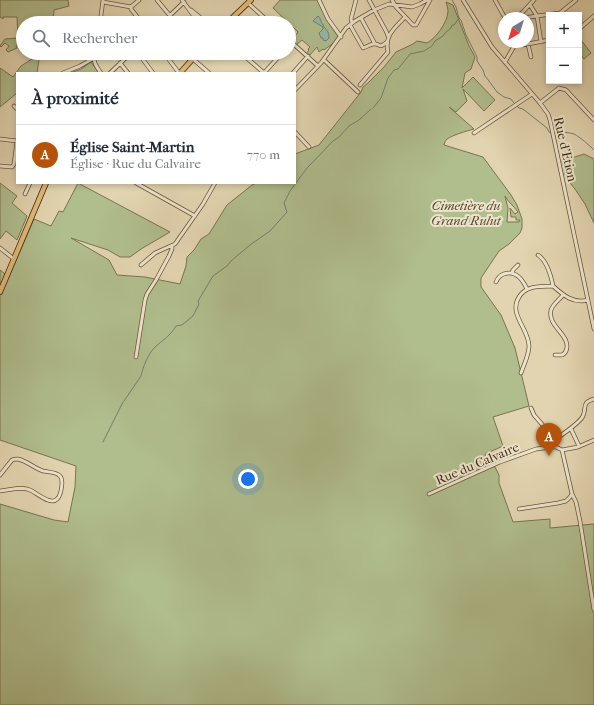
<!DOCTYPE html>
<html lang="fr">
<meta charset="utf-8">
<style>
body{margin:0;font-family:"IM FELL French Canon",serif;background:#f6f6f7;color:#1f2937}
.controls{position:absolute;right:12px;top:12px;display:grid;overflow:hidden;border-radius:0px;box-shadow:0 2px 6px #0003}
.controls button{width:36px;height:36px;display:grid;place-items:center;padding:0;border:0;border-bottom:1px solid #e0e1e3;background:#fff;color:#1f2937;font:20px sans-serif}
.compass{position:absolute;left:498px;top:12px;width:36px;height:36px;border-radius:50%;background:#fff;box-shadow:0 2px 6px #0003;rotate:218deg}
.you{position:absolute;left:248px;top:479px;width:14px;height:14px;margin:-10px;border:3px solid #fff;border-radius:50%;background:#1a73e8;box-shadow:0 0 0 6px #1a73e833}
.badge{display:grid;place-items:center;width:26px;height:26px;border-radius:50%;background:#b45309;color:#fff;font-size:13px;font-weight:700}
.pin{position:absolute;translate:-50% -33px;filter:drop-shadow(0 1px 2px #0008)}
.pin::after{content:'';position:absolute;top:21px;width:14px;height:12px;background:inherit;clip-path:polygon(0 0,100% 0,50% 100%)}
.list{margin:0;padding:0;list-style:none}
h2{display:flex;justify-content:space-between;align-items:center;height:52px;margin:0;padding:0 16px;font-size:17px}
h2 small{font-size:13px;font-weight:400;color:#747a83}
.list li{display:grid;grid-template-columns:26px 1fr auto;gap:12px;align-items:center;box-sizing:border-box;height:60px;padding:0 16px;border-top:1px solid #e0e1e3}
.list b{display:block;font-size:15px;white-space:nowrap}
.list p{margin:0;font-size:13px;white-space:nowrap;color:#747a83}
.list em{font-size:13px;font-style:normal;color:#747a83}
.icon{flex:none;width:22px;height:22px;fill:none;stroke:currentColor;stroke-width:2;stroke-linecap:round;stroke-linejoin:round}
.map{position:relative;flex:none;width:594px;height:705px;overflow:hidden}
.search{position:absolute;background:#fff;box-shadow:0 2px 6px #0003;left:16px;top:16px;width:280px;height:44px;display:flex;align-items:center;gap:10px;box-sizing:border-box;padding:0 14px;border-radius:22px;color:#747a83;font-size:15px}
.panel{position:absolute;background:#fff;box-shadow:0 2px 6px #0003;left:16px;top:72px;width:280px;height:112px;border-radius:0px}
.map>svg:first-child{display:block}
.green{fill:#b0bd8d;stroke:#79744e;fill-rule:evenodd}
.water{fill:#95b8ac;stroke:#74806d}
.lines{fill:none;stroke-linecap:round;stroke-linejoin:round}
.stream{stroke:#74806d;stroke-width:1}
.street-casing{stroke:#6a5637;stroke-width:4.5}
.primary-casing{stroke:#422c0f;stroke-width:6}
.street{stroke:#ece3cc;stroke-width:3}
.primary{stroke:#e1ba78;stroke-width:4.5}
.labels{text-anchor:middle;stroke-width:4;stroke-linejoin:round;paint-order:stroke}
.street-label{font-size:13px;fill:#422c0f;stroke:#ece3cc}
.park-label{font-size:13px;font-style:italic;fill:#584928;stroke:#ece3cc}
</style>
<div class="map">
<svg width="594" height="705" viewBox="0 0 594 705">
<rect width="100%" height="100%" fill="#e2d4b0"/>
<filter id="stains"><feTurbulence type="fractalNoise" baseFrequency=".005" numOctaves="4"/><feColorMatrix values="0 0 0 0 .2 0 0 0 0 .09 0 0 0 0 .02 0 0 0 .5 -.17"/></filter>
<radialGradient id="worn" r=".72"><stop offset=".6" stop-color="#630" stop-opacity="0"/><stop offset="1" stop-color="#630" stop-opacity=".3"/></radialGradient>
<path class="green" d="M 0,0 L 68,0 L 69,6 L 54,10 L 53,23 L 23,23 L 23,42 L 16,46 L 17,48 L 8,52 L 6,50 L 9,46 L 5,43 L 1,47 L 0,46 L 5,39 L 18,38 L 17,17 L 3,17 L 3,19 L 0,17 Z
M 280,0 L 318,0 L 327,20 L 337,35 L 338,36 L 335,42 L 324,50 L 323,49 L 319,52 L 317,47 L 309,56 L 306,54 L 309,50 L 308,49 L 310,47 L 302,40 L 296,45 L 291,41 L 298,32 L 273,8 Z
M 446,2 L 453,5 L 469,46 L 475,57 L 471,69 L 465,73 L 462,88 L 473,77 L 495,100 L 484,111 L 463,89 L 467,101 L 456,112 L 449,107 L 474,129 C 466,131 453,135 447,139 C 445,141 445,142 444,145 L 483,157 L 511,195 L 517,205 L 522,219 L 522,228 L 520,233 L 509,244 L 499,251 L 481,278 L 481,287 L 501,315 L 515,348 L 529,406 L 493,417 L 503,446 L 485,454 L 488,465 L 495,467 L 499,475 L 499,483 L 513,522 L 550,519 L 550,528 L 594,524 L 594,705 L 0,705 L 0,504 L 54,520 L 68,522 L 75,487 L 76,466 L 0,440 L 0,270 L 9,277 L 34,219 L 51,226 L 59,211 L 63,212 L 78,183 L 170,232 L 141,249 L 130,257 L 120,257 L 108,250 L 71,238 L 109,260 L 117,275 L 145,277 L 180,284 L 186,266 L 187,257 L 194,250 L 201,239 L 209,234 L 227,205 L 252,185 L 256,183 L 295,183 L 295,154 L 319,145 L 361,92 L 363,87 L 369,82 L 384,67 L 396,52 L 413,44 L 417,41 L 427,43 C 436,38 447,23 448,12 C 448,9 447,5 446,2 ZM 505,196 C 508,202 514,206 518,212 L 515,214 L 510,208 L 511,217 L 516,217 L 516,220 L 520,220 L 519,222 L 507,222 L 508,208 Z
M 581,40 L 591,53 L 584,59 L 579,52 L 579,42 Z
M 33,53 L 40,53 L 37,73 L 17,73 L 17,93 L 0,107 L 0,68 L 13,77 L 21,66 L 35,57 Z
M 91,62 L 99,73 L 70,73 L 81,69 Z
M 584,154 L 594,159 L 594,223 L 585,204 L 575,189 L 566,178 L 562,161 Z
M 0,183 L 17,196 L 12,203 L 27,216 L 17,240 L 6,231 L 0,239 Z"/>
<path class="water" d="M 318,16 C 321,18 320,21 323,25 C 326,31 329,30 329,38 L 326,41 L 323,40 L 323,38 L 321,38 L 319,33 L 323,29 L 323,27 L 313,21 Z"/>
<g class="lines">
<path class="stream" d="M 452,0 L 456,7 L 459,18 L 461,20 L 466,35 L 477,57 L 477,61 L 483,70 L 485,76 L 489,81 L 497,92 L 504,97 L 511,99 L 514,103
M 517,106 L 519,108 L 523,109 L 547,128 L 549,132 L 551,133
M 373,108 L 381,98 L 388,78 L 394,70 L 398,69 L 410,54 L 424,51 L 432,46 L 435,41 L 443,36 L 446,32 L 451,28 L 452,25 L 454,25 L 459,18
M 555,133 C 560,132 569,132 574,134 C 580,137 589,145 594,150
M 124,401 L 141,376 C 143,367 148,354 155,347 C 162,341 171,335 176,326 L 182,325 L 193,316 L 199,304 L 198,301 L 213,276 L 227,266 L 231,261 L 250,245 L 270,231 L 287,212 L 284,203 L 290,191 L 307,168 L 333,141 L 339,137 L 349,126 L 359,120 L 371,109
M 103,442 L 123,402"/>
<defs>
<path id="street" d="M 157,0 L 176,23
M 182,0 L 199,23
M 319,0 L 328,19 L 341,37
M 369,0 L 386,31 L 388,36
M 392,0 L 396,7 L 413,25 L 416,25 L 430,0
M 463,0 L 492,47 L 540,103 L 548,114 L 550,120 L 594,329
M 495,0 L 505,18
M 103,2 L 131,7 L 139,0
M 248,3 L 270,23
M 131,7 L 131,9 L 142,23
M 191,10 L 207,23
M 520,15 L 523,18 L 537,16 L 530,5
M 361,18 L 375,44
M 512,18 L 520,15 L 534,0
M 100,23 L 103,0
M 162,23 L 184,2
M 352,23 L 351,19 L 356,0
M 350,25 L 363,48 C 367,47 370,44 374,44 C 382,44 378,49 387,42
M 579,29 L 594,16
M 289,40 L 318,66
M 541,42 L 537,16 L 560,13 L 576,0
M 516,43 L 522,45 L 549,40
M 528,44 L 531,57
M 94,53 C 93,62 96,66 101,73
M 138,53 L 153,73
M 164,53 L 179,73
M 241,53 L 264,73
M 193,59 L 209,73
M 324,60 L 358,92
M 505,62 L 516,43
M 120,63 L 128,73
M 63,73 L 80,66 L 94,58
M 110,73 L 131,53
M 264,73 L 282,53
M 293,73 L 308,56
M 360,85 L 388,52 C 384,35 395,28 405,17
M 295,90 L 321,63 L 346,28 L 355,21 L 374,10 L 389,4 L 412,7 L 420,4 L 427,0
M 540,103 L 559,88 L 566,90 L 594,120
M 14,106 L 17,109
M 295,132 L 309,147
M 474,133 L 532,94
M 0,139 L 17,141
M 0,166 L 12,167 L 14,164 L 17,141
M 136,183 L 195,216
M 25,194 L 30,183
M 0,248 L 14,259
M 538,255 C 547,261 551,276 553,286
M 141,265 L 155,253 L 175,244 L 203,204 L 215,183
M 512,273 L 513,270 L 518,265
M 496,282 C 500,272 512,270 520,278 C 523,281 525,285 527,289
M 555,355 C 557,355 560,355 562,355 C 567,353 568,346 566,341 C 562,331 548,323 551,310 C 553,304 559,300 563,295
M 136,357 L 145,300 L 147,294 L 156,280 L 169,256 L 172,249 L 172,246
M 521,373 C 524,364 529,355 529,346 C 529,329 508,314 519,297 C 526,285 540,287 553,286 C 563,295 573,304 588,300
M 531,408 L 534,415 L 547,430 L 556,447
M 571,429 L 579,446
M 553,441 C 560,436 580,423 583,416 C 587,407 581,403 594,399
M 562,450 L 578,447 L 594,440
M 0,475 L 12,460 C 14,459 15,459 18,459 C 27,461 34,468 43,471 C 48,472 57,472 60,476 C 64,480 61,496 57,499 C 51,506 37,493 30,490 C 21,486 10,490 0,491
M 429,494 L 500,462 L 536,449 L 552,447 L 556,447 L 562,450 L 572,494 L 576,502 L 580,521 L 594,610
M 519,509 L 558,503 L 566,501 L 570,497 L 572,494"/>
<path id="primary" d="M 227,23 L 251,0
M 180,73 L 198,53
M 0,292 L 46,183"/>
</defs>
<use href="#street" class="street-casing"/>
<use href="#primary" class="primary-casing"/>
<use href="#street" class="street"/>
<use href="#primary" class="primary"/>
</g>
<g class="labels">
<g class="street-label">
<text transform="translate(566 149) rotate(77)" y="5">Rue d'Etion</text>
<text transform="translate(477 463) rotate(-23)" y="5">Rue du Calvaire</text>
</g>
<g class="park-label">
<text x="466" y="210">Cimetière du<tspan x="466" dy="15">Grand Rulut</tspan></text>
</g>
</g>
<rect width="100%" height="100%" filter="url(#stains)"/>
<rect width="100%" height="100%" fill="url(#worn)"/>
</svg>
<div class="controls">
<button>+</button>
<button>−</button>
</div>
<svg class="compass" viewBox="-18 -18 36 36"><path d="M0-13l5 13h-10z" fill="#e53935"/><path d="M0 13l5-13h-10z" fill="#747a83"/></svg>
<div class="you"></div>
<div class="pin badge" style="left:549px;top:456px">A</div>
<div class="search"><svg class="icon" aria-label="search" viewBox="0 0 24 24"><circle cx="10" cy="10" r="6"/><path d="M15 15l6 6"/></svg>Rechercher</div>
<section class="panel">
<h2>À proximité<small></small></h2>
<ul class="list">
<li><span class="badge">A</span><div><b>Église Saint-Martin</b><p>Église · Rue du Calvaire</p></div><em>770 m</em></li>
</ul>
</section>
</div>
